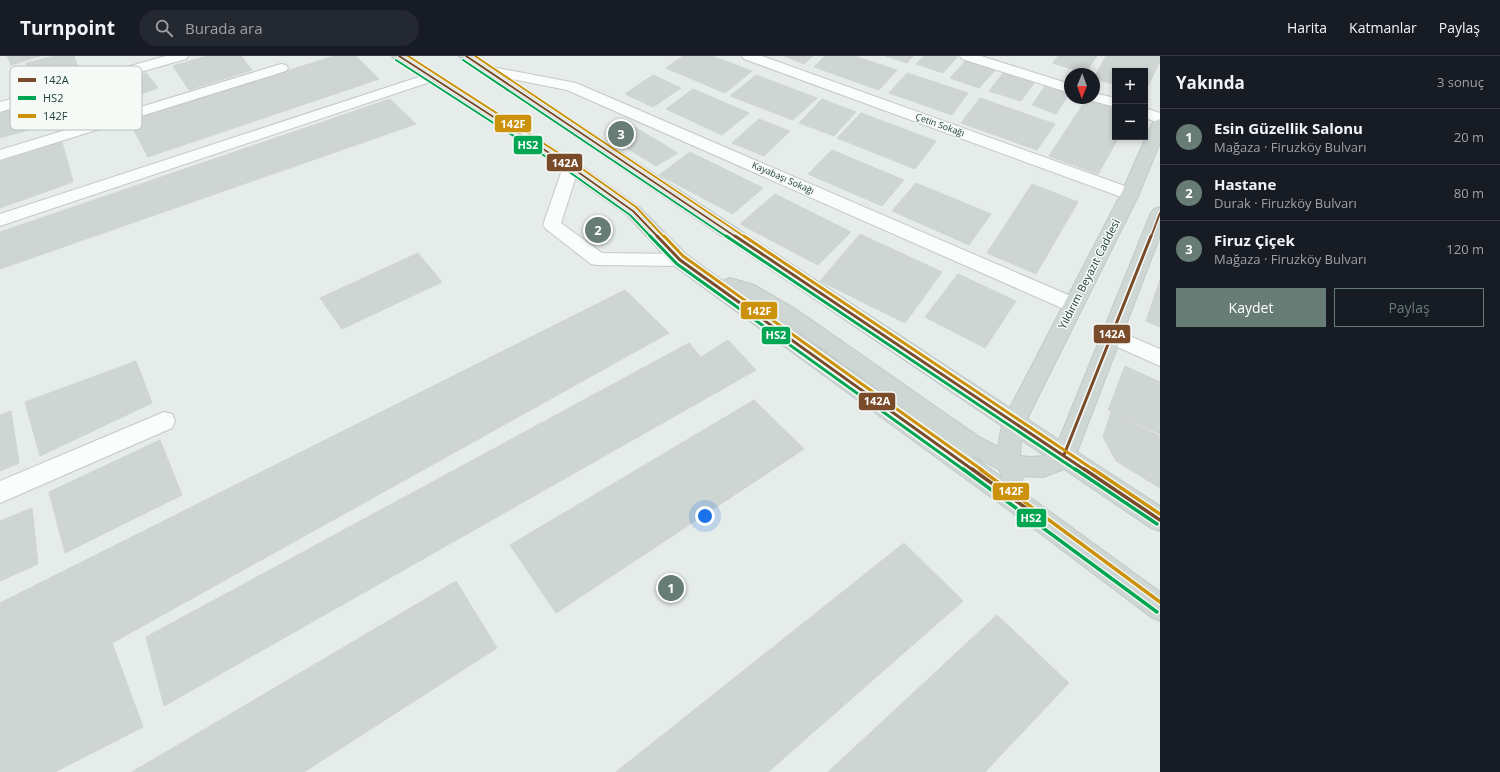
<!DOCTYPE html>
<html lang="tr">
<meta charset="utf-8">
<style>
body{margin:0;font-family:"Open Sans",sans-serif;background:#242831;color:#f1f3f6}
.controls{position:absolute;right:12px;top:12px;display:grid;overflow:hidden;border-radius:0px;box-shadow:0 2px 6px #0003}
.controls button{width:36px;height:36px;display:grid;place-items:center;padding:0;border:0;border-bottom:1px solid #363941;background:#171b24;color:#f1f3f6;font:20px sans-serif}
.compass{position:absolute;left:1064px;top:12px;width:36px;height:36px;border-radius:50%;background:#171b24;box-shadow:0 2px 6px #0003;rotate:181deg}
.you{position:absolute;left:705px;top:460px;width:14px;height:14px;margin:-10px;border:3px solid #fff;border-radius:50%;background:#1a73e8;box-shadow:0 0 0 6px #1a73e833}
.badge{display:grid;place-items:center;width:26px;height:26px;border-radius:50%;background:#677c75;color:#fff;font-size:13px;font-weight:700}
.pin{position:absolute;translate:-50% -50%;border:2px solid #fff;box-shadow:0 1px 4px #0006}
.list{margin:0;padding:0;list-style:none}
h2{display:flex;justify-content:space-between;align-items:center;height:52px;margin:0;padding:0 16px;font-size:17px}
h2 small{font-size:13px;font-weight:400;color:#9ea1a6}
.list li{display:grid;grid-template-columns:26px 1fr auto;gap:12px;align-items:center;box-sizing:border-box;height:56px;padding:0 16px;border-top:1px solid #363941}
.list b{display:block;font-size:15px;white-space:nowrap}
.list p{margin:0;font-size:13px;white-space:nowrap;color:#9ea1a6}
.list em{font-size:13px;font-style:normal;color:#9ea1a6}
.actions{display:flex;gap:8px;padding:12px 16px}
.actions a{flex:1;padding:9px 0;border:1px solid #677c75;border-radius:0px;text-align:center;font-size:14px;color:#677c75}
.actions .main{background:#677c75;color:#fff}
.icon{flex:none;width:22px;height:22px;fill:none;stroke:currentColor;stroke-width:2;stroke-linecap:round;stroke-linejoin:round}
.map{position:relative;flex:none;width:1160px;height:716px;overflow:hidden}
header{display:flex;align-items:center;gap:24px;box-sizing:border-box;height:56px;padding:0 20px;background:#171b24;border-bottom:1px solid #363941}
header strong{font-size:19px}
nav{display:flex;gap:22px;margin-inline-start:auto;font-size:14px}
.search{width:280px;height:36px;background:#242831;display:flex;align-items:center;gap:10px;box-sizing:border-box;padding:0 14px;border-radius:22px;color:#9ea1a6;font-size:15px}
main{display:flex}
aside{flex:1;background:#171b24}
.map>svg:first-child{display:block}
.building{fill:#ced5d2;stroke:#cfd5d2}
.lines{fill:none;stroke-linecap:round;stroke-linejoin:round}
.minor-casing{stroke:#c3c9c6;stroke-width:2}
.major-casing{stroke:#c2cac7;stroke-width:2}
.minor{fill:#fbfcfc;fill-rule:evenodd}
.major{fill:#ced7d4;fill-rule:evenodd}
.bus-1-far2-casing{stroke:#f5faf7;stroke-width:4}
.bus-1-far1-casing{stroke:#f5faf7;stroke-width:6}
.bus-1-casing{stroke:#f5faf7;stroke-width:6}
.bus-2-far2-casing{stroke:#f5faf7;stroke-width:4}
.bus-2-far1-casing{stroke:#f5faf7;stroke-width:6}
.bus-2-casing{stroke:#f5faf7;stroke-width:6}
.bus-3-far2-casing{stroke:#f5faf7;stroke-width:4}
.bus-3-far1-casing{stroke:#f5faf7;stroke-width:6}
.bus-3-casing{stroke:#f5faf7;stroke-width:6}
.bus-1-far2{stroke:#7a4b2a;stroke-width:2}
.bus-1-far1{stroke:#7a4b2a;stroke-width:3}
.bus-1{stroke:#7a4b2a;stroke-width:3.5}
.bus-2-far2{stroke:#00a651;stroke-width:2}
.bus-2-far1{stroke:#00a651;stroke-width:3}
.bus-2{stroke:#00a651;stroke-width:3.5}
.bus-3-far2{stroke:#cc920b;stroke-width:2}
.bus-3-far1{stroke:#cc920b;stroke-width:3}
.bus-3{stroke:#cc920b;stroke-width:3.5}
.labels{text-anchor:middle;stroke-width:3;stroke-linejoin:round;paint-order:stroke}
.far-street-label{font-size:9px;fill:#224036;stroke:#f5faf7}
.street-label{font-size:11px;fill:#224036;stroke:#f5faf7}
.key{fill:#f5faf7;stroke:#b6c2bd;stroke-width:1}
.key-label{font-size:11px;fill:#224036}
.line-badge{stroke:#f5faf7;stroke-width:1.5}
.badge-label{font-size:11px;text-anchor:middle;font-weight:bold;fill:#fff}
</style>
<header>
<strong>Turnpoint</strong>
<div class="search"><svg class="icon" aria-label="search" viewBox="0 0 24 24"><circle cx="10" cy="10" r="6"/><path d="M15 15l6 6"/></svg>Burada ara</div>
<nav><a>Harita</a><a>Katmanlar</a><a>Paylaş</a></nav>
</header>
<main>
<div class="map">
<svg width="1160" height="716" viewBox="0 0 1160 716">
<rect width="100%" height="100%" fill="#e6ece9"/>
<path class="building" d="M 7,0 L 40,0 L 11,9 Z
M 54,0 L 74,0 L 80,18 L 33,31 L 26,7 Z
M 207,0 L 241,0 L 252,14 L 189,34 L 173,10 Z
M 334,0 L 356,0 L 379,23 L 148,101 L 129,65 Z
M 683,0 L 712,0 L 752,15 L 725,37 L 666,12 Z
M 784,0 L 813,0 L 804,8 Z
M 825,0 L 854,0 L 897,14 L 879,34 L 814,11 Z
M 886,0 L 913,0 L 907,7 Z
M 924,0 L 954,0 L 957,1 L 943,17 L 916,8 Z
M 1058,0 L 1097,0 L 1085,17 L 1053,7 Z
M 1106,0 L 1160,0 L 1160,5 L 1145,36 L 1145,15 L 1115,15 L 1115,29 L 1094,22 Z
M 967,3 L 996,13 L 979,32 L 950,22 Z
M 1004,16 L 1035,26 L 1021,45 L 989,35 Z
M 146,17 L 158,32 L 120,45 L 109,29 Z
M 907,17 L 968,37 L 952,59 L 889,37 Z
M 653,19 L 681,32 L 653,51 L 625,38 Z
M 756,19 L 817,42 L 793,64 L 730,40 Z
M 1045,30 L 1069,38 L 1056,58 L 1032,49 Z
M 693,33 L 749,57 L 722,79 L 666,53 Z
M 980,42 L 1055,68 L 1037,94 L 961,67 Z
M 1087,42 L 1115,52 L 1115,81 L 1119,81 L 1098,118 L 1049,100 Z
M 48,43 L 59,65 L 0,82 L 0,57 Z
M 390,43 L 416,68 L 0,213 L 0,176 Z
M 822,43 L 856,56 L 834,80 L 799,67 Z
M 861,57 L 936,85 L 915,113 L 837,82 Z
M 759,63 L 790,75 L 764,100 L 732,87 Z
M 631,69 L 678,97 L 656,110 L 609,81 Z
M 62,86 L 73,126 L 0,152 L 0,106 Z
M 832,94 L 904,124 L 882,150 L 808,118 Z
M 690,96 L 763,132 L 733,158 L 659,119 Z
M 916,127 L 991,158 L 969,189 L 892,155 Z
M 1032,128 L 1078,146 L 1036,218 L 987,197 Z
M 775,138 L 851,176 L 818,209 L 740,168 Z
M 860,178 L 942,216 L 905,267 L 820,225 Z
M 418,197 L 442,226 L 342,273 L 320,242 Z
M 958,218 L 1016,245 L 985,292 L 925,261 Z
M 1160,224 L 1160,271 L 1146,265 Z
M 625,234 L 669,277 L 112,587 L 143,671 L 55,716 L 0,716 L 0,547 Z
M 728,284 L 756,314 L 164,650 L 146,581 L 689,287 L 701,301 Z
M 136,305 L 152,347 L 40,400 L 25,346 Z
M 1125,310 L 1160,326 L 1160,378 L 1108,354 Z
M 754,344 L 804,393 L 556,557 L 510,489 Z
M 11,355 L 19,407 L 0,415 L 0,359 Z
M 1111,356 L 1160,380 L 1160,432 L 1116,405 L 1103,381 Z
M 160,384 L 182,439 L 65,497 L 49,436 Z
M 32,452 L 38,508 L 0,525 L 0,465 Z
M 904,487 L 963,545 L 768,716 L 616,716 Z
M 456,525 L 497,592 L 304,716 L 132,716 Z
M 997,559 L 1069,627 L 985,716 L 828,716 Z"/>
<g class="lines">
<defs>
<path id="minor" d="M 166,0 L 188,0 L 186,3 L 0,56 L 0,46 Z
M 742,0 L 762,0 L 1136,134 L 1139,138 L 1136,142 L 1130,143 L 1124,142 L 744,3 Z
M 960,0 L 981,0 L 1070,28 L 1070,37 L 962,3 Z
M 281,8 L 286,9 L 288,12 L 286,15 L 0,104 L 0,94 Z
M 487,10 L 576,27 L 1080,244 L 1083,249 L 1080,254 L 1073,256 L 1066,254 L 567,34 L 482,17 L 480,14 L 482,11 Z
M 431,17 L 436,18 L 438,21 L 436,24 L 0,170 L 0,158 Z
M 1094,37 L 1115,42 L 1115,51 L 1089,44 L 1087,42 L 1094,42 Z
M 1145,52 L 1160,57 L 1160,67 L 1145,62 Z
M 571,106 L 577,107 L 579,111 L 561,167 L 602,197 L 680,198 L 687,199 L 689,204 L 687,209 L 680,210 L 598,209 L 591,208 L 546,173 L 543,169 L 563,111 L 565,107 Z
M 1111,272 L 1160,293 L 1160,310 L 1104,285 L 1101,280 L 1104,275 Z
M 164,356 L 172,358 L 175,365 L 172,372 L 0,447 L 0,425 Z"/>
<path id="major" d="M 392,0 L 409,0 L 577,107 L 639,151 L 687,199 L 723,225 L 730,222 L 754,229 L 794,252 L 979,381 L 998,391 L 1002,370 L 461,3 L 459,0 L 475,0 L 1010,352 L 1121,138 L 1152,68 L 1155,65 L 1160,63 L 1160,86 L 1139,138 L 1027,363 L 1059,384 L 1151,157 L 1154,153 L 1160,151 L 1160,180 L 1077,396 L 1160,450 L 1160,475 L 1151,472 L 1064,413 L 1043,421 L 1024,420 L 1021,426 L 1013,429 L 1160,536 L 1160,565 L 1151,561 L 1028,468 L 673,209 L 627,159 L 565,115 L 394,3 ZM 754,247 L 780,262 L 922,365 ZM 1021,384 L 1046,400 L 1031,401 L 1020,400 ZM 969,398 L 999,413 L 1003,422 Z"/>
</defs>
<use href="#minor" class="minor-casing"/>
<use href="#major" class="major-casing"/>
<use href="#minor" class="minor"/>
<use href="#major" class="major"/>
<defs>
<path id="bus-1-far2" d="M 399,0 L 571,111 L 633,155 L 658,181
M 466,0 L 736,181
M 1151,181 L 1160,157"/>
<path id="bus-1-far1" d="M 657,180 L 680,204 L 973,414
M 735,180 L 1085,414
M 1064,399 L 1151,180"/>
<path id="bus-1" d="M 972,413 L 1037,460
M 1084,413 L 1160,464"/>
<path id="bus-2-far2" d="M 396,4 L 568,115 L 630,159 L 651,181
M 463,4 L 727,181"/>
<path id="bus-2-far1" d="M 650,180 L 677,208 L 964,414
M 726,180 L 1076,414"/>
<path id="bus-2" d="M 963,413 L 1157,556
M 1075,413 L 1157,468"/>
<path id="bus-3-far2" d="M 408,0 L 574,107 L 636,151 L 664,181
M 475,0 L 745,181"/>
<path id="bus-3-far1" d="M 664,180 L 683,200 L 982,414
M 744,180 L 1094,414"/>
<path id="bus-3" d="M 980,413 L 1160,546
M 1093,413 L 1160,458"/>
</defs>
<use href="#bus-1-far2" class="bus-1-far2-casing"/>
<use href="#bus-1-far1" class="bus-1-far1-casing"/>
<use href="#bus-1" class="bus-1-casing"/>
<use href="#bus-2-far2" class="bus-2-far2-casing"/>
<use href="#bus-2-far1" class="bus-2-far1-casing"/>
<use href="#bus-2" class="bus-2-casing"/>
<use href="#bus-3-far2" class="bus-3-far2-casing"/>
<use href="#bus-3-far1" class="bus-3-far1-casing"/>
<use href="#bus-3" class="bus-3-casing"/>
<use href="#bus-1-far2" class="bus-1-far2"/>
<use href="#bus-1-far1" class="bus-1-far1"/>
<use href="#bus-1" class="bus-1"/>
<use href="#bus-2-far2" class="bus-2-far2"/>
<use href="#bus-2-far1" class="bus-2-far1"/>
<use href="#bus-2" class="bus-2"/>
<use href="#bus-3-far2" class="bus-3-far2"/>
<use href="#bus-3-far1" class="bus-3-far1"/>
<use href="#bus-3" class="bus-3"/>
</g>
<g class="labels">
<g class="far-street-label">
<text transform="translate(940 69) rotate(20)" y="3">Çetin Sokağı</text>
<text transform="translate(783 122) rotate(24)" y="3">Kayabaşı Sokağı</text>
</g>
<g class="street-label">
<text transform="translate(1089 218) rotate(-63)" y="4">Yıldırım Beyazıt Caddesi</text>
</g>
</g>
<rect x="10" y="10" width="132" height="64" rx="6" class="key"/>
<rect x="18" y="22" width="18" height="4" fill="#7a4b2a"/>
<rect x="18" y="40" width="18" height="4" fill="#00a651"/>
<rect x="18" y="58" width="18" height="4" fill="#cc920b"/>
<g class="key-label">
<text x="43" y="28">142A</text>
<text x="43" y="46">HS2</text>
<text x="43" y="64">142F</text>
</g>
<g class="line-badge">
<rect x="494" y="58" width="38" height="19" rx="4" fill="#cc920b"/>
<rect x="513" y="79" width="30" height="20" rx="4" fill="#00a651"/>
<rect x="546" y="97" width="37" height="19" rx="4" fill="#7a4b2a"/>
<rect x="740" y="245" width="38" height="19" rx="4" fill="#cc920b"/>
<rect x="1093" y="268" width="38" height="20" rx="4" fill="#7a4b2a"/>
<rect x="761" y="270" width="30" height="19" rx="4" fill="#00a651"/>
<rect x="858" y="336" width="38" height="19" rx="4" fill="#7a4b2a"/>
<rect x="992" y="426" width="38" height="19" rx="4" fill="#cc920b"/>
<rect x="1016" y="452" width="31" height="20" rx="4" fill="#00a651"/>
</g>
<g class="badge-label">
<text x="513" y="72">142F</text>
<text x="528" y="93">HS2</text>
<text x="565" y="111">142A</text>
<text x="759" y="259">142F</text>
<text x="1112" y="282">142A</text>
<text x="776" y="283">HS2</text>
<text x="877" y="349">142A</text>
<text x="1011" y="439">142F</text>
<text x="1031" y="466">HS2</text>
</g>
</svg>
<div class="controls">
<button>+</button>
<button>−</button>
</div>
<svg class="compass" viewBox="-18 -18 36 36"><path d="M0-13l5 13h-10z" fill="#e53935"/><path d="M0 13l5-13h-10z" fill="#9ea1a6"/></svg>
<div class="you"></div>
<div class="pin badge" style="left:671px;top:532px">1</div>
<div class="pin badge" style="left:598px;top:174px">2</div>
<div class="pin badge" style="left:621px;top:78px">3</div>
</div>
<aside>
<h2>Yakında<small>3 sonuç</small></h2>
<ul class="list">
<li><span class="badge">1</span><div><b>Esin Güzellik Salonu</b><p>Mağaza · Firuzköy Bulvarı</p></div><em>20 m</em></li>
<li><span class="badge">2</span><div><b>Hastane</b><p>Durak · Firuzköy Bulvarı</p></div><em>80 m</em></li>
<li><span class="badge">3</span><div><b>Firuz Çiçek</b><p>Mağaza · Firuzköy Bulvarı</p></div><em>120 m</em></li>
</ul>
<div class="actions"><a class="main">Kaydet</a><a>Paylaş</a></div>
</aside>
</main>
